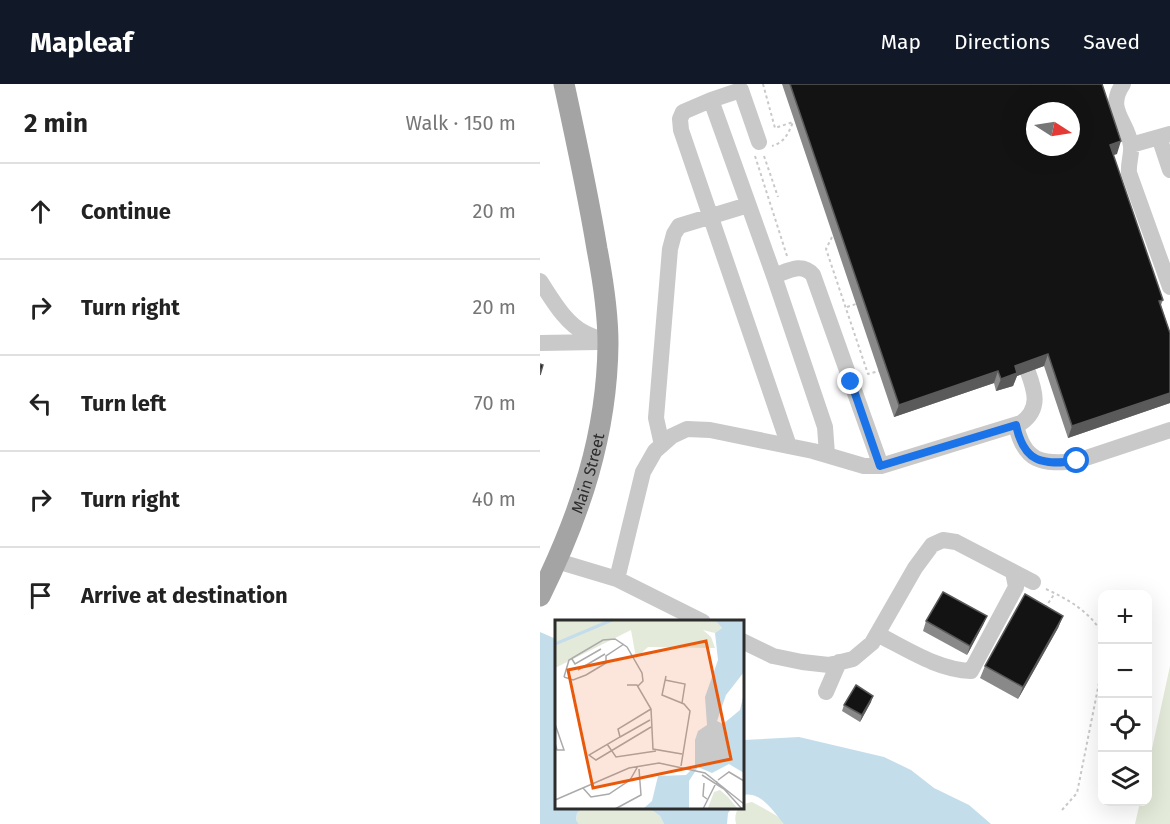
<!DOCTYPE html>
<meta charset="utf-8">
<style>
body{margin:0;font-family:"Fira Sans",sans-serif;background:#f2f2f2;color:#222}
.controls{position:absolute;right:18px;bottom:18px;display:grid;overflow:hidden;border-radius:12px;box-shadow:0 6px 24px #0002}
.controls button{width:54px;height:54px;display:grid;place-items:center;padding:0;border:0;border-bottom:2px solid #e0e0e0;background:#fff;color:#222;font:30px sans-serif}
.compass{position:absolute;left:486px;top:18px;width:54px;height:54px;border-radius:50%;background:#fff;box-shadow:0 6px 24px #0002;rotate:102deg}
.stop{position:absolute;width:18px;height:18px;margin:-14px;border:4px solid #1a73e8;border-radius:50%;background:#fff}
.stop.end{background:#1a73e8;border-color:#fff;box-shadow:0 2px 6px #0008}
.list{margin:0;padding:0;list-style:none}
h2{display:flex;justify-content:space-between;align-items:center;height:78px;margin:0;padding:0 24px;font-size:26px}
h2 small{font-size:20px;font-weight:400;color:#767676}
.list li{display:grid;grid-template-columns:39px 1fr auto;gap:18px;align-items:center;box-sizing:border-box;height:96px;padding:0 24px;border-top:2px solid #e0e0e0}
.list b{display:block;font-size:22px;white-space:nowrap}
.list em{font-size:20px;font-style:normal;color:#767676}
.icon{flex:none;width:33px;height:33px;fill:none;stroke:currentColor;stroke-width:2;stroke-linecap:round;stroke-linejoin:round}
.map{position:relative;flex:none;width:630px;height:740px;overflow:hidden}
header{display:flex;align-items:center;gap:36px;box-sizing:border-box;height:84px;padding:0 30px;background:#111827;color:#fff}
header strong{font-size:28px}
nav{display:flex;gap:33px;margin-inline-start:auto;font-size:21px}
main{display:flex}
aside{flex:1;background:#fff}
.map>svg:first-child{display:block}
.green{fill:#e3ead9}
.water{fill:#c4ddeb}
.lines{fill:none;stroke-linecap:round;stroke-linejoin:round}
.path{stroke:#c9c9c9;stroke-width:2;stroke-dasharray:3 3;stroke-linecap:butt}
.minor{stroke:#c9c9c9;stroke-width:16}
.major{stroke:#a4a4a4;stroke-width:21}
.wall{fill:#898989}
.shaded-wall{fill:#5a5a5a}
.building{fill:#131313;stroke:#5a5a5a;stroke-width:1.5;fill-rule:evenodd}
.route{stroke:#1a73e8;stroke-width:8}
.labels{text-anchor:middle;stroke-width:6;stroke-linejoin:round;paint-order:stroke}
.street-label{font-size:16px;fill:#2c2c2c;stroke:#fff}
.inset-river{fill:none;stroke:#c4ddeb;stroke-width:3}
.inset-road{fill:none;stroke:#ababab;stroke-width:1.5}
.view{fill:#e8590c;fill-opacity:0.15;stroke:#e8590c;stroke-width:3}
.inset-edge{fill:none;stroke:#2c2c2c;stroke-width:3}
</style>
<header>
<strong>Mapleaf</strong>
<nav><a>Map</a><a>Directions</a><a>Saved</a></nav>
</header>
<main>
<aside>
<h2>2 min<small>Walk · 150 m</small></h2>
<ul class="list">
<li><svg class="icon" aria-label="ahead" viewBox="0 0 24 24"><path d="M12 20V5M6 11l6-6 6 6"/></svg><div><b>Continue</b></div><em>20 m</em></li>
<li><svg class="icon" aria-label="right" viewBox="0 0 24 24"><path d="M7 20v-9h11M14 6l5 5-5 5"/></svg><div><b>Turn right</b></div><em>20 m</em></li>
<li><svg class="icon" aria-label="left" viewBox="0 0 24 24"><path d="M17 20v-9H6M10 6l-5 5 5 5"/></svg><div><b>Turn left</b></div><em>70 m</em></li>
<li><svg class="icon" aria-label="right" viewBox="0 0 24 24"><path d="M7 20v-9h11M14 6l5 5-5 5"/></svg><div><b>Turn right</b></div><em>40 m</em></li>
<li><svg class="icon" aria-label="arrive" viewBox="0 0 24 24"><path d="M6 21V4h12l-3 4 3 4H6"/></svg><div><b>Arrive at destination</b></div></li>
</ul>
</aside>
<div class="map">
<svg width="630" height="740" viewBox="0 0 630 740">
<rect width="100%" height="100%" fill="#fff"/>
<path class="green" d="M 630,582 L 630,740 L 595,740 L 600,718 L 608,718 L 608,683 Z
M 212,718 C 220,722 243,735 248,740 L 196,740 C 193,727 200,720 212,718 Z
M 43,724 L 109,724 L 120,732 L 124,740 L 39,740 L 36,736 L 37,729 Z"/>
<path class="water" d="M 0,548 L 16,555 L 16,724 L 43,724 L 37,729 L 36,736 L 39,740 L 0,740 Z
M 259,653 L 344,673 L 371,686 L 394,704 L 429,721 L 451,740 L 244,740 C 233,727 221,707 203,711 L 203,656 Z
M 109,724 L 192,724 L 188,729 L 187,740 L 124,740 L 120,732 Z"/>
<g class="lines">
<path class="path" d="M 223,0 L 235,44 L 253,38 C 248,50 245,58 232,62
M 215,72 L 247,172
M 224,72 L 238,113
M 292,153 L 286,165 L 328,290 L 339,287
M 307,223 L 316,220
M 506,505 C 529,516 549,527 562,549
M 505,524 L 515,509
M 522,726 L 537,709 L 562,584"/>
<path class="minor" d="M 583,0 C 565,26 588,37 591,62 C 592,71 588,79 589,89 L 630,203
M 171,16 L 201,6 L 219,58
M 619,53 L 630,86
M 591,61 L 630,50
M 234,192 L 285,343 L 287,370
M 0,197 C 12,215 25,239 45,249 C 52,253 61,255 68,258
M 0,259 L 58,258
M 476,341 C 484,378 502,381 537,377 L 630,346
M 122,361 L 116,334 L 130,165 L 134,150 L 139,142 L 208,121
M 249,362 L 141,46 L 140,35 L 143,28 L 171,16 L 234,192 C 248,187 262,178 273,191 L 341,382
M 17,477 L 77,495 L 163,538
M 77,495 L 103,388 L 115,367 L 132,352 L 147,345 L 170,346 L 273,367 L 324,382 L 341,382 L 481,339 C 501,325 495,307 488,288
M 337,550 C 367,565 398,586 431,587 L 476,503 L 473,488
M 202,557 L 233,572 L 262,578 L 289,581 L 313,575 L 332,559 L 375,484 L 392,461 L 403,456 L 416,458 L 493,498
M 286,608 L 299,578"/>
<path class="major" id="s1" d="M 0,512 C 40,431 67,351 68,260 C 68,228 63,196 57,165 C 48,110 36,55 24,0"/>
</g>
<path class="wall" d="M 242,0 L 562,0 L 577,70 L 573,71 L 623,216 L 621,221 L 630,249 L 630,319 L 528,354 L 504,282 L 477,292 L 473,302 L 456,307 L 454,299 L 354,333 Z
M 447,532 L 443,541 L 427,571 L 383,547 L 386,537 Z
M 523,532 L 518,544 L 478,615 L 440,594 L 445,582 Z
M 331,618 L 320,638 L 302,627 L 304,621 Z"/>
<path class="shaded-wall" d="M 581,57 L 577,70 L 566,73 L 570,61 Z
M 508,270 L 504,282 L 477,292 L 473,302 L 456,307 L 461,295 L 475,282 Z
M 458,287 L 454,299 L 354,333 L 359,321 Z
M 630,309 L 630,319 L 528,354 L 532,342 Z
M 447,532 L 443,541 L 427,571 L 430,562 Z
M 523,532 L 518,544 L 478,615 L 483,603 Z
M 333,612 L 331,618 L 320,638 L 322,631 Z"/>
<path class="building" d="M 250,0 L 562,0 L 581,57 L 570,61 L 623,216 L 619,217 L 630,249 L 630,309 L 532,342 L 508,270 L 475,282 L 477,289 L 461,295 L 458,287 L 359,321 ZM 495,27 L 531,27 L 531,63 L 495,63 Z
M 0,280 L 3,281 L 0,291 Z
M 403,508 L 447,532 L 430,562 L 386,537 Z
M 485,510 L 523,532 L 483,603 L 445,582 Z
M 316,601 L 333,612 L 322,631 L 304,621 Z"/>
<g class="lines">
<path class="route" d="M 311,298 L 340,382 L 476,341 C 484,379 502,381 537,377"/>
</g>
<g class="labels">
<g class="street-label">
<text dy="6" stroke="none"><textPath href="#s1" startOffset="132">Main Street</textPath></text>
</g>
</g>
<g transform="translate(15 536)">
<rect width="189" height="189" fill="#fff"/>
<path d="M 0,0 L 160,0 L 167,8 L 160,13 L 148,10 L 156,17 L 160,28 L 93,27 L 81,38 L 76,10 L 0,48 ZM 165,170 L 173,177 L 183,189 L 153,188 L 159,172 Z" fill="#e3ead9"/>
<path d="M 160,0 L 189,0 L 189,52 L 171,75 L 162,101 L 168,104 L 185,90 L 189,73 L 189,153 L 174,144 L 157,153 L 143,147 L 134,161 L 134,189 L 88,189 L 97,181 L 103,156 L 131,155 L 140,146 L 140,120 L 143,111 L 152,105 L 150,77 L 163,40 L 160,13 L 167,8 Z" fill="#c4ddeb"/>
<path class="inset-river" d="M 0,24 L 57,0"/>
<path class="inset-road" d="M 17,39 L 20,44 L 46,29M 23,50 L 50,34M 111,56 L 107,75 L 129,84 L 135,91 L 126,146M 9,57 L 14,40 L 48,20 L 60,19 L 72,27 L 87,53 L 88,61 L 83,66M 9,57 L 18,60 L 31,55 L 51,43 L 51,36 L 69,24M 110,60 L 130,64 L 127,83M 72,65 L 82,65 L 96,89 L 98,129 L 127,134M 0,104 L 9,130 L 2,130 L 0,123M 96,107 L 41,140 L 34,135 L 65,117 L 63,109 L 96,89M 65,117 L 95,100M 52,124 L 61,137 L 101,131M 147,155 L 169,169 L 187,189M 163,160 L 174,152 L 189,161M 149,163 L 148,176 L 152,179M 28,168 L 36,177 L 54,174 L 75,160 L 83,146M 0,180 L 74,148 L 104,143 L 150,153 L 189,184M 60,189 L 86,175 L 84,149M 148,189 L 162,161"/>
<path class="view" d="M 151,21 L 176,139 L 38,168 L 13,50 Z"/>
<rect width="189" height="189" class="inset-edge"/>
</g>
</svg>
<div class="controls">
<button>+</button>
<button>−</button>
<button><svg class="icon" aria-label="locate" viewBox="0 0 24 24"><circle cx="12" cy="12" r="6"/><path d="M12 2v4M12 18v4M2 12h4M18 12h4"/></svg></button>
<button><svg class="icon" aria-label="layers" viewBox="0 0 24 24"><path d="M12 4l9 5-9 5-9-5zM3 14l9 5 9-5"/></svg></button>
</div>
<svg class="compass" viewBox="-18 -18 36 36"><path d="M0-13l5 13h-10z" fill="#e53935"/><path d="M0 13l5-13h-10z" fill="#767676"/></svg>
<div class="stop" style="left:537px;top:377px"></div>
<div class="stop end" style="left:311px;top:298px"></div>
</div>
</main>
